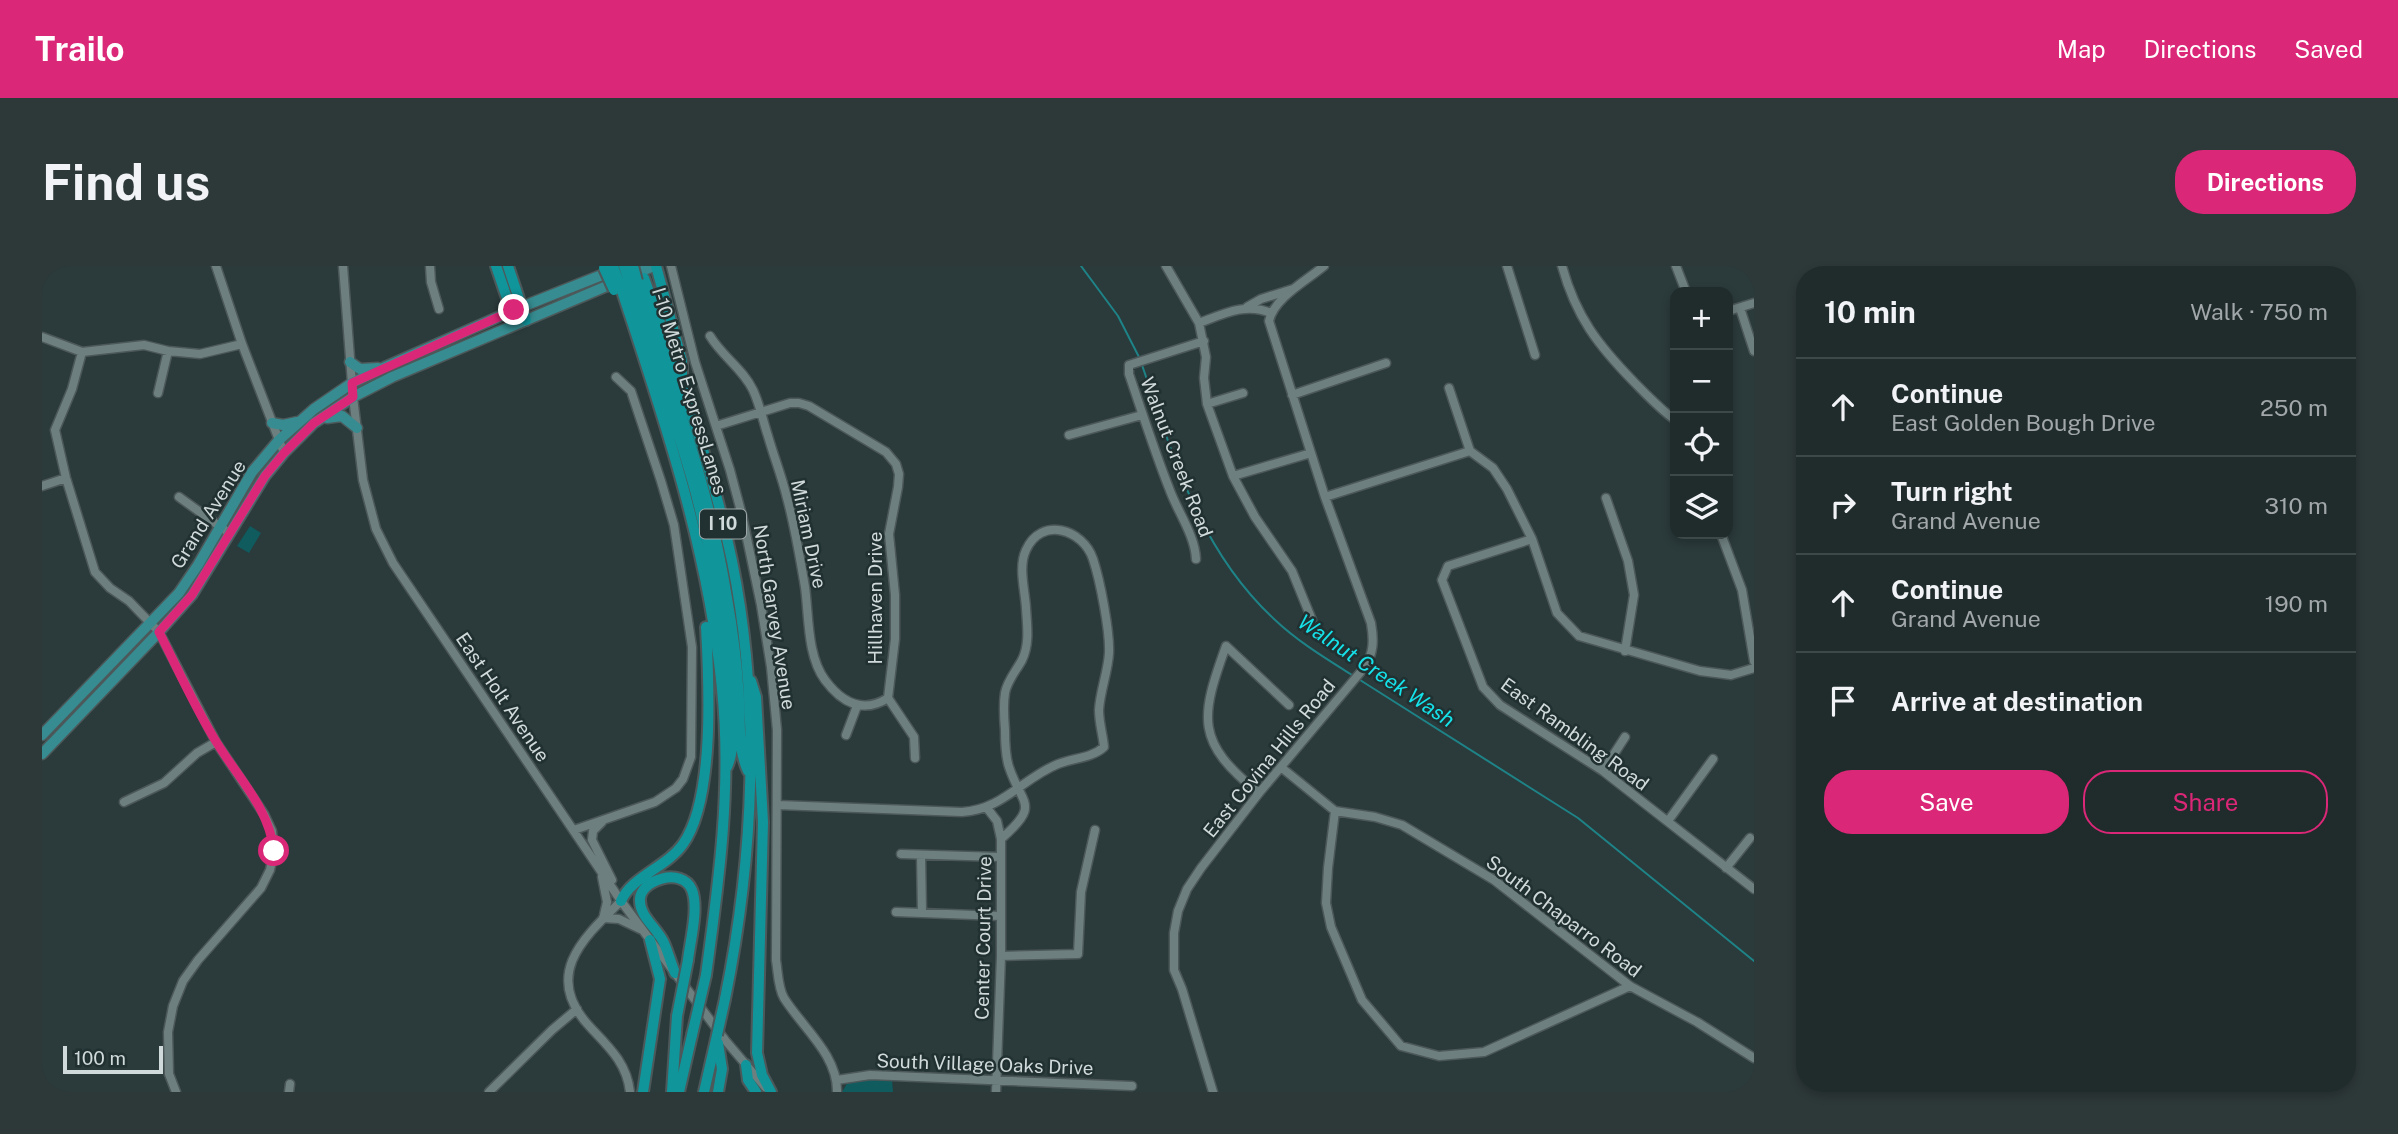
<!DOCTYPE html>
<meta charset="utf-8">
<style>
body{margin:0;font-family:"Public Sans",sans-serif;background:#2d3838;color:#f1f3f6}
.controls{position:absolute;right:21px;top:21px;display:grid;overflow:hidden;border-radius:14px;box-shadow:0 4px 10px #0003}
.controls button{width:63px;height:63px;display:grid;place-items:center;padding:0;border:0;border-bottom:2px solid #3d4848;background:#202c2c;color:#f1f3f6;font:35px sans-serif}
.scale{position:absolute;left:21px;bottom:18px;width:100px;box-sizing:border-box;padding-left:7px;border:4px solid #d1dada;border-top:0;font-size:19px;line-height:24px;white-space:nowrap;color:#d1dada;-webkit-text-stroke:5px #213031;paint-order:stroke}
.stop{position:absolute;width:21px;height:21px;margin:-16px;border:5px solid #db2777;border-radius:50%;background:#fff}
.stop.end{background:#db2777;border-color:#fff;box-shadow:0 2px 7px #0008}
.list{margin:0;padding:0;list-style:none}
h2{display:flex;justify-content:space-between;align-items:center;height:91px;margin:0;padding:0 28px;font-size:30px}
h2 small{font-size:23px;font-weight:400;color:#a2a7a9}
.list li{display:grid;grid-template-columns:46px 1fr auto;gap:21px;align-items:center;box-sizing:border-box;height:98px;padding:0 28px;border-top:2px solid #3d4848}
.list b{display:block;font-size:26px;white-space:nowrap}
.list p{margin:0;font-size:23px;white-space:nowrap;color:#a2a7a9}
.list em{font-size:23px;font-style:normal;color:#a2a7a9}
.actions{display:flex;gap:14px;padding:21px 28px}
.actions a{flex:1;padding:16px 0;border:2px solid #db2777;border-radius:28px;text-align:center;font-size:24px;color:#db2777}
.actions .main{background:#db2777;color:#fff}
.icon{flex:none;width:38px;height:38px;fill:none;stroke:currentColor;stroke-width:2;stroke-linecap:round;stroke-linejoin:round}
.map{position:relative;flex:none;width:1712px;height:826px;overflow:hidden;border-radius:28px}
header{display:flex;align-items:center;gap:42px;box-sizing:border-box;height:98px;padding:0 35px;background:#db2777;color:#fff}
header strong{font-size:33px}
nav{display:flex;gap:38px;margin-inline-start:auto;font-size:24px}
.intro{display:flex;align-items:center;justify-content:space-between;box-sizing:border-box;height:168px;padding:0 42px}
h1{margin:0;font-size:49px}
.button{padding:18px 32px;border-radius:28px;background:#db2777;color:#fff;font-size:24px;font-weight:700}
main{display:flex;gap:42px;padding:0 42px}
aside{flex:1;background:#202c2c;border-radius:28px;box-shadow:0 4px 10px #0003}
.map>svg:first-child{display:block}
.green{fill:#0f5b5e}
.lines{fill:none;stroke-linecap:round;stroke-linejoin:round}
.stream{stroke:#1e8387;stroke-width:2}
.minor-casing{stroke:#4c5859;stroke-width:11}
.major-casing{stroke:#4c5859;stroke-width:13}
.highway-casing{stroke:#4c5859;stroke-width:14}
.minor{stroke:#6e7f7f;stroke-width:8}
.major{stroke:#368c90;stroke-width:10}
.highway{stroke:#10959b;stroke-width:10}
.highway-bridge-casing{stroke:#4c5859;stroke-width:14;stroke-linecap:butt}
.highway-bridge{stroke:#10959b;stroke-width:10}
.route{stroke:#db2777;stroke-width:9}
.labels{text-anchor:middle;stroke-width:5;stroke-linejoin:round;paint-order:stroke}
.shield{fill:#213031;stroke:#9ca7a7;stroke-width:2}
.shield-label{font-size:18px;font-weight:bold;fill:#d1dada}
.street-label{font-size:19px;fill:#d1dada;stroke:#213031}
.water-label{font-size:21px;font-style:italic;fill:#15e1e9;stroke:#213031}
</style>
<header>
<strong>Trailo</strong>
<nav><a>Map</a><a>Directions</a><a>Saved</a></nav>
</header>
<div class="intro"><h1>Find us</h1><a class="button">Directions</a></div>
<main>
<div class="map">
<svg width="1712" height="826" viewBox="0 0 1712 826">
<rect width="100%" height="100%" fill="#2b3a3b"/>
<path class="green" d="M 208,260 L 219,267 L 207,287 L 195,280 Z
M 850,813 L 851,826 L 800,826 L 807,814 Z"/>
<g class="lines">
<path class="stream" d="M 1039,0 L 1076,50 L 1098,93
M 1100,99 C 1132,192 1157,283 1232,353 C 1255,375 1283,392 1310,409
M 1318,414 L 1536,552 L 1712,695"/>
<defs>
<path id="minor" d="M 174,0 L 200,78 L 242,187
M 301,0 L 311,131 L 321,214 L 334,263 L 351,297 L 579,635 L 683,774 L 723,821
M 388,0 L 389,16 L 397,43
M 629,0 L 653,96 L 688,204 L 700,249 L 719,339 L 729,401 L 735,464 L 734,694 C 736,706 736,722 742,732 C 760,761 796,789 795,826
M 1124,0 L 1157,57 L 1164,91 L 1162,112 L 1165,138 L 1191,210 L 1213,251 L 1250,305 L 1270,354
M 1465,0 L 1493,89
M 1520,0 C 1534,51 1556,79 1592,116 C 1605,129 1617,142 1632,153
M 1634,0 L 1644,26
M 1205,41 L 1219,33 L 1251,23
M 1698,42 L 1712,85
M 1686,45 L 1712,37
M 1157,57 C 1181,48 1204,36 1229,47
M 668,70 C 680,90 701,103 711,124 C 718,139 721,155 726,170 C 732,191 740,211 745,232 C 753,261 758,292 763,321 C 767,350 765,390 783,414 C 800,437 821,448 846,432
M 0,71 L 40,86 L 102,79 L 126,85 L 158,88 L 200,78
M 40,86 L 30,123 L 13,164 L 24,212 L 53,306 L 68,322 L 87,335 L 117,366 L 174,476 L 222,548 L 230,565 L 232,585 L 228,604 L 219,622 L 156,694 L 141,715 L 131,740 L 126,766 L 127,808 L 134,826
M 1407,122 L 1428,185
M 116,127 L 126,85
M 1250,129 L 1344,97
M 1165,138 L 1201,127
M 674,160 L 748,137 L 757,137 L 767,140 L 844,186 L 854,198 L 857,208 L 856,221 L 847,268 L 853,329 L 853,373 L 846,432 L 872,471 L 873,492
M 1027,169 L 1100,149
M 1428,185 L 1451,202 L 1465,223 L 1490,273 L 1515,347 L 1537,370 L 1658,405 L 1689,409 L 1712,402
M 1191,210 L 1269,187
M 0,220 L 24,212
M 137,231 L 187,267
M 1283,231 L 1428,185
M 1564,232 L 1586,295 L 1592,329 L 1583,385
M 1679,268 L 1700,324 L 1712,395
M 1490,273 L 1406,300 L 1400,314 L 1441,421 L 1458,439 L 1561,505 L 1712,623
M 1154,293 C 1153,269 1135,245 1127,222 C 1112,184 1100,146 1087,108 L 1087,99 L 1162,75
M 804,469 L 815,440
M 1240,502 L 1293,545 L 1333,551 L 1360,559 L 1452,614 L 1588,720 L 1655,756 L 1712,792
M 1561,505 L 1583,471
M 1217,527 C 1153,476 1158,452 1184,380 L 1247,439
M 82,536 L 122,517 L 155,487 L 174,476
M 736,539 L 920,546 C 960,544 981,512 1016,498 C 1031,492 1050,492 1062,481 C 1061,469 1057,457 1057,444 C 1058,425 1066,406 1067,387 C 1068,365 1058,314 1051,293 C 1041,263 999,250 984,284 C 976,301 983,324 984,342 C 985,359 988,378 980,394 C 974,405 965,415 963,427 C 961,439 962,452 963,464 C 963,476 963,489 967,501 C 980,540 999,538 959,573
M 945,542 L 955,555 L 959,573 L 959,690 L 954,826
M 1293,545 L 1286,602 L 1284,637 L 1289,661 L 1320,734 L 1359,780 L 1397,790 L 1442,786 L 1588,720
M 1626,555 L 1671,493
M 560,556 L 551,565 L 550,574 L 570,614
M 532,564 L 613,536 L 634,522 L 641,513 L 649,491 L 650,381 L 632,259 L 619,215 L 589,125 L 574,111
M 859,588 L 958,591
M 879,589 L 880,647
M 1684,602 L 1708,572
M 560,611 L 565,636 L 562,649
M 579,635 C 541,672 499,710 549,762 C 568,782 585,798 588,826
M 854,646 L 958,650
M 561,652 L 577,653 L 598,663
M 959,690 L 1036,688 L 1039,626 L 1053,564
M 795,814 L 828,809 L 1090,820
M 247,826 L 248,818
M 447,826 L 510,764 L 535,743
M 1171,826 L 1140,723 L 1132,704 L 1132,667 L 1136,645 L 1145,623 L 1159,602 L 1217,527 L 1322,402 C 1332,388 1332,374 1329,357 L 1283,231 L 1227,55 C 1232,32 1264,15 1282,0"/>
<path id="major" d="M 308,96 L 318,103 L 336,102
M 285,152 L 300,150 L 315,162
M 230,157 L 241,159 L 255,156
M 0,469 L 137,327 L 156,299 L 210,206 L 237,174 L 272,143 L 310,117 L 343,101 L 472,44 L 570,5
M 0,488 L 117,366 L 150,329 L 223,210 L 242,187 L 272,157 L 311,131 L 350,111 L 612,0"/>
<path id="highway" d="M 454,0 L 468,41 L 484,54
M 466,0 L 484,54
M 614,0 L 640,95 L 640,112
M 602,12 C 635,105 670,198 690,295 C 719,438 712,590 683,733
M 596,15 C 629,120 668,223 685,332 C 691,365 695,399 697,432 C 699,457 695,482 706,505
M 588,18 C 608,85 632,150 651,217 C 669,282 680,349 687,417 C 689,444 696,476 685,501
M 579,22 C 622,152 667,286 680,423 C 690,519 677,615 664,709
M 709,415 L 714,431 L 721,556 L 715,787 L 720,809 L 729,826
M 579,635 C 589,611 625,601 641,578 C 673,533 667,416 664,361
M 633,707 C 629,697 626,686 622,677 C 616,663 598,651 598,635 C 596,614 641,600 650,624 C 657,642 648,676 646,694
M 676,777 L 680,803 L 676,826
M 704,799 L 706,814 L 714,826
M 601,826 L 618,713 L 608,674
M 630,826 L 635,750
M 637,826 L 650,769
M 662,826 L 675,769"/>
</defs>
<use href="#minor" class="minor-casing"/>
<use href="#major" class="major-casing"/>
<use href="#highway" class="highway-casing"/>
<use href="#minor" class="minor"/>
<use href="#major" class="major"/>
<use href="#highway" class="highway"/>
<defs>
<path id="highway-bridge" d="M 571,0 L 579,22
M 582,0 L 588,18
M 591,0 L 595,15
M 562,2 L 572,24
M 635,750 L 646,694
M 650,769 L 664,709
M 675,769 L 683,733"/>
</defs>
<use href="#highway-bridge" class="highway-bridge-casing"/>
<use href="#highway-bridge" class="highway-bridge"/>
</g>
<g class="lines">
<path class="route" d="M 232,585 C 227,542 197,513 175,477 C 153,442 136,403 117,366 L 150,329 L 223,210 L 242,187 L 272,157 L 311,131 L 310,117 L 472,44"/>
</g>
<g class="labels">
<rect class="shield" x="658" y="243.5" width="46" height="29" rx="5"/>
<g class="shield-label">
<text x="681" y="264">I 10</text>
</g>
<g class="street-label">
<text transform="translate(648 125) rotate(73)" y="7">I-10 Metro ExpressLanes</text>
<text transform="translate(1135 191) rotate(69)" y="7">Walnut Creek Road</text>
<text transform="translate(166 248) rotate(-58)" y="7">Grand Avenue</text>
<text transform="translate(767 268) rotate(78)" y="7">Miriam Drive</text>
<text transform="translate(833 332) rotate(-90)" y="7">Hillhaven Drive</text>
<text transform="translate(733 351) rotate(81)" y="7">North Garvey Avenue</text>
<text transform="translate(461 431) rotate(56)" y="7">East Holt Avenue</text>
<text transform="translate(1533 468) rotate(36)" y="7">East Rambling Road</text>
<text transform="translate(1227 492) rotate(-51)" y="7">East Covina Hills Road</text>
<text transform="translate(1522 650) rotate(37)" y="7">South Chaparro Road</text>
<text transform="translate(941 672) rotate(-89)" y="7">Center Court Drive</text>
<text transform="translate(943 798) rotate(2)" y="7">South Village Oaks Drive</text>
</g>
<g class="water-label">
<text transform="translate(1334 405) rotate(34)" y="7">Walnut Creek Wash</text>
</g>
</g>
</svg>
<div class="controls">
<button>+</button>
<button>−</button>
<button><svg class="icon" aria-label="locate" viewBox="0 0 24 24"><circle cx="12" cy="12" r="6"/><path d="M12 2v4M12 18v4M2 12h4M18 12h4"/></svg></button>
<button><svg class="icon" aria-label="layers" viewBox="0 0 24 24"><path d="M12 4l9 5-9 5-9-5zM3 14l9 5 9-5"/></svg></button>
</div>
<div class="scale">100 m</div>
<div class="stop" style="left:232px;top:585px"></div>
<div class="stop end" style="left:472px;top:44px"></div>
</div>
<aside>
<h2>10 min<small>Walk · 750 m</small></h2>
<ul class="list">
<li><svg class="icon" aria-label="ahead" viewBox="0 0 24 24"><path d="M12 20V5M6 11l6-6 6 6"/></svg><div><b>Continue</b><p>East Golden Bough Drive</p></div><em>250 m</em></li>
<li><svg class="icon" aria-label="right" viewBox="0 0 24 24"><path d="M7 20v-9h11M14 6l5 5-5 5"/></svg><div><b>Turn right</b><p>Grand Avenue</p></div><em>310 m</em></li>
<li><svg class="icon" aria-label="ahead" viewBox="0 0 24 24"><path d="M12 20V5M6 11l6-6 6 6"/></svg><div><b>Continue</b><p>Grand Avenue</p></div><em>190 m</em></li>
<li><svg class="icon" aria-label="arrive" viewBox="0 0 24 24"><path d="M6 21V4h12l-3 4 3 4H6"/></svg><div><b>Arrive at destination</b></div></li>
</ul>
<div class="actions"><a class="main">Save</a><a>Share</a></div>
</aside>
</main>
